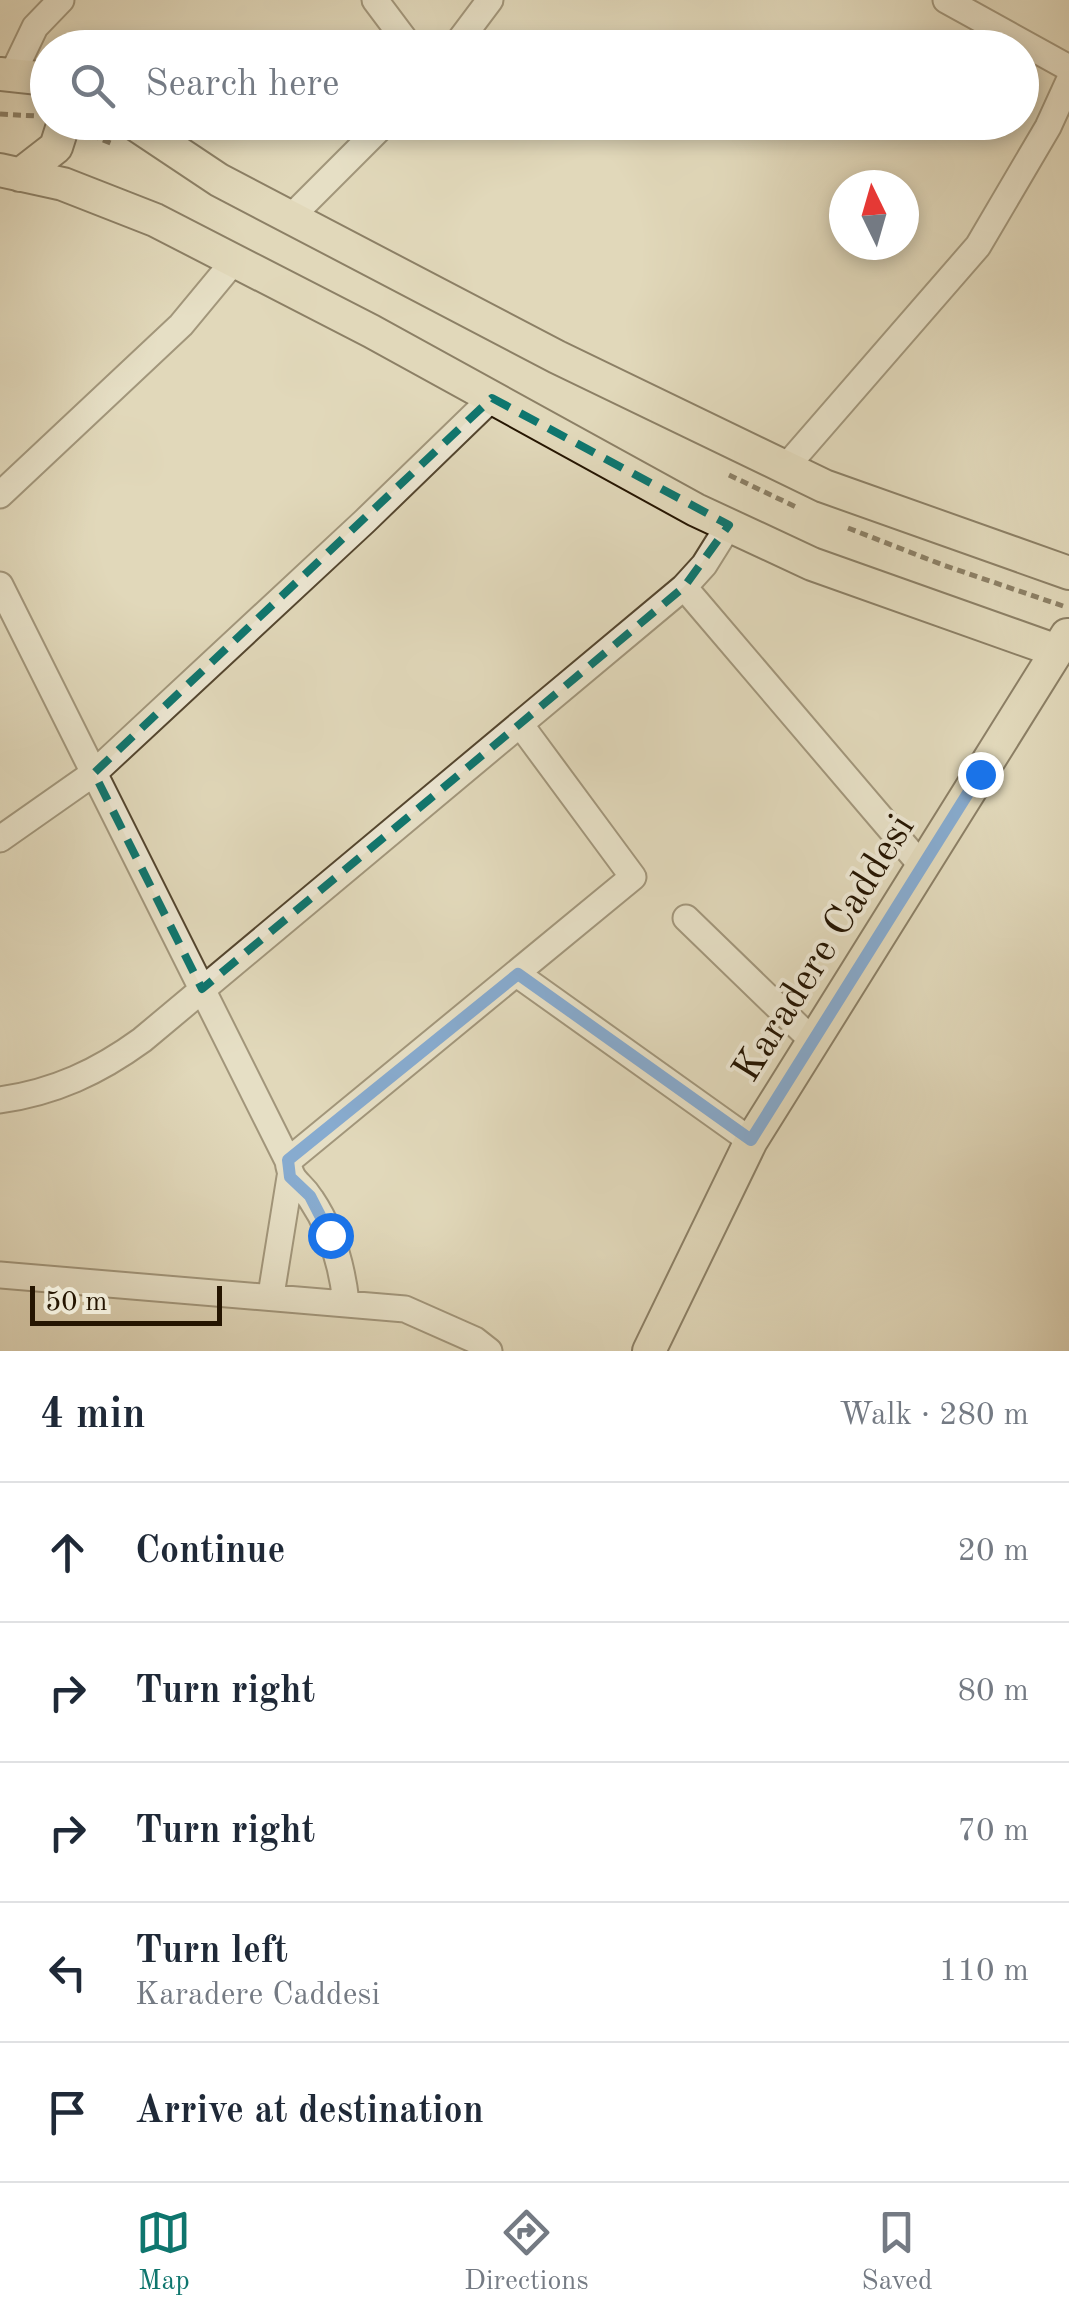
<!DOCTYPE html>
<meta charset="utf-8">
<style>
body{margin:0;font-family:"Old Standard TT",serif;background:#f6f6f7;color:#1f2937}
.compass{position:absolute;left:829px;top:170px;width:90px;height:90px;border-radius:50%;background:#fff;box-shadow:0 5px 15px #0003;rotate:355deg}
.scale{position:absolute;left:30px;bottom:25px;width:192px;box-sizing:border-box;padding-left:10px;border:5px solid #251501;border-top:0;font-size:28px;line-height:35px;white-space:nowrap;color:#251501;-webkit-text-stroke:8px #ece6d2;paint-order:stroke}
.stop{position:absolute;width:30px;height:30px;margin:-22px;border:8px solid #1a73e8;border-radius:50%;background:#fff}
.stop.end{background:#1a73e8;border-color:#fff;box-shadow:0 2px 10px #0008}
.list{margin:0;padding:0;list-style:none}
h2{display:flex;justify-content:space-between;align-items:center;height:130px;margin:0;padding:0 40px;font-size:42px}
h2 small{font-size:32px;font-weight:400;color:#747a83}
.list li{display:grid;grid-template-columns:65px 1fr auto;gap:30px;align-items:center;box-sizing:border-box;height:140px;padding:0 40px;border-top:2px solid #e0e1e3}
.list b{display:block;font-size:38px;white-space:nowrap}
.list p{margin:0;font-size:32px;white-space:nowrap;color:#747a83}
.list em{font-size:32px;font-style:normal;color:#747a83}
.icon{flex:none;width:55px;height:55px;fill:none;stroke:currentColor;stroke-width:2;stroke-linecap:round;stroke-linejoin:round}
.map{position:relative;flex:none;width:1069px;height:1351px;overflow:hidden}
.search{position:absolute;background:#fff;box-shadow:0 5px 15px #0003;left:30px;right:30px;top:30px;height:110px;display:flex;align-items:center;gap:25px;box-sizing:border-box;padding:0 35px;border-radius:55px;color:#747a83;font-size:38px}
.sheet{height:830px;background:#fff}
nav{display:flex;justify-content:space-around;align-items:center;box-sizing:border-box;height:140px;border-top:2px solid #e0e1e3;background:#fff;font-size:28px;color:#747a83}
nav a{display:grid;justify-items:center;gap:5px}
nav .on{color:#0f766e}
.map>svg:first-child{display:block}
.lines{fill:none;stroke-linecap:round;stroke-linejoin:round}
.minor-casing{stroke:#54462f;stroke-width:29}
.major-casing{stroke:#251501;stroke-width:36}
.path{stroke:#251501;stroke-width:5;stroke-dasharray:8 5;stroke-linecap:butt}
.minor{stroke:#ece6d2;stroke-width:25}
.major{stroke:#e1d8ba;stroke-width:32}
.route{stroke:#1a73e8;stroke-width:12}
.marked{fill:none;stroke:#0f766e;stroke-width:8;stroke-dasharray:20 12;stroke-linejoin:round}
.labels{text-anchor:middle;stroke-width:8;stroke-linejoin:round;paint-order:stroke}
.street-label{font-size:40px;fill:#251501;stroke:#ece6d2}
</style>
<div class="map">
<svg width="1069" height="1351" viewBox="0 0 1069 1351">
<rect width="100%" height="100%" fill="#e1d8ba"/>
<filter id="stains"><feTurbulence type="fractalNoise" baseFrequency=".002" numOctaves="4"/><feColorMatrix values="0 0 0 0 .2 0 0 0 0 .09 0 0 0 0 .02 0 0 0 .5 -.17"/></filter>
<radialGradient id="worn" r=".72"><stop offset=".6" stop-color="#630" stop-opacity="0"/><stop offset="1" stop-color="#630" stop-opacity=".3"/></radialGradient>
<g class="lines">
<defs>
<path id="minor" d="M 375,0 L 411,48
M 946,0 L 1069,68
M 454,48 L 490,0
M 13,73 L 35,27 L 61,0
M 291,217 L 386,122
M 785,468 L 978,246 L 1048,127 L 1069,81
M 0,495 L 181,325 L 234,261
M 729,525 L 704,565 L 684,587 L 922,866
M 0,585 L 288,1161 C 291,1184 300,1181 311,1199 C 332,1230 342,1266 346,1302
M 0,839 L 94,773 L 365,521 L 492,398
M 686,918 L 813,1041
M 517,974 L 751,1141
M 0,1100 C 55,1092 98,1072 142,1040 L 684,587
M 288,1161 L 633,877 L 520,724
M 0,1275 L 405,1309 L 475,1340 L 489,1351
M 271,1295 L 290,1177"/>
<path id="major" d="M 0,74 L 48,79
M 132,122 L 219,180 L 557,357 L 824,486 L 1069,573
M 0,170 L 63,184 L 155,220 L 371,331 L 696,510 L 812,564 L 1057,651
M 20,175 L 56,147 L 64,122
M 649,1351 L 751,1141 L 1067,635"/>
</defs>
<use href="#minor" class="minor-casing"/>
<use href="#major" class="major-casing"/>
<path class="path" d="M 0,114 L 37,116
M 91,135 L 113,144
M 729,475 L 796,507
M 848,528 L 943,565 L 1063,606"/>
<use href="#minor" class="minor"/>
<use href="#major" class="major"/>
</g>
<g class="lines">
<path class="route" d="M 330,1235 L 310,1196 L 290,1177 L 288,1160 L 518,974 L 751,1140 L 980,774"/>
</g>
<path d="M0 0H1069V1351H0ZM 492,398 L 729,525 L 684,587 L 202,989 L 94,773 Z" fill="#e1d8ba" fill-opacity=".55" fill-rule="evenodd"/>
<path class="marked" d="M 492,398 L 729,525 L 684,587 L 202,989 L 94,773 Z"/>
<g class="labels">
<g class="street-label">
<text transform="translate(822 947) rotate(-58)" y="14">Karadere Caddesi</text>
</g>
</g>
<rect width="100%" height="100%" filter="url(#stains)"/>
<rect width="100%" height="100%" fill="url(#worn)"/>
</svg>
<svg class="compass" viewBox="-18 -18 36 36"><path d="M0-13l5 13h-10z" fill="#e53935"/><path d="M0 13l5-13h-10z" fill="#747a83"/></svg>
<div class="scale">50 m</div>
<div class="stop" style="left:330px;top:1235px"></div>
<div class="stop end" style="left:980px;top:774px"></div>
<div class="search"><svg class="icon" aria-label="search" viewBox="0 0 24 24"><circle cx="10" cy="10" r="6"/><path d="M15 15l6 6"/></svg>Search here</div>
</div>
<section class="sheet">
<h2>4 min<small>Walk · 280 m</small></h2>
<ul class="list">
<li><svg class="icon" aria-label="ahead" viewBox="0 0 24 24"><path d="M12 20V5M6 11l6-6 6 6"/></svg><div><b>Continue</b></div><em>20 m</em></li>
<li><svg class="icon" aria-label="right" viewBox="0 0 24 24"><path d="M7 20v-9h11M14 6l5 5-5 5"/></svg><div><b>Turn right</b></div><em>80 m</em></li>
<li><svg class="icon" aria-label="right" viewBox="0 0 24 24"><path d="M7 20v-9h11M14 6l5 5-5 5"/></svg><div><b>Turn right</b></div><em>70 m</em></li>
<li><svg class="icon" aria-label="left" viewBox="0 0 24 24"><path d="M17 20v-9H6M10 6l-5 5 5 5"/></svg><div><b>Turn left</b><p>Karadere Caddesi</p></div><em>110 m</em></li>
<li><svg class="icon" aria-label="arrive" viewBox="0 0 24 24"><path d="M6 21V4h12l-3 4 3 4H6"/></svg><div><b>Arrive at destination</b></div></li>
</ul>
</section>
<nav>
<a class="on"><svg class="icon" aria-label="map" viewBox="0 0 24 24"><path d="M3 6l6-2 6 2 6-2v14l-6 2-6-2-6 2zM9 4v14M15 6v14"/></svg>Map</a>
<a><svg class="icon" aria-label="directions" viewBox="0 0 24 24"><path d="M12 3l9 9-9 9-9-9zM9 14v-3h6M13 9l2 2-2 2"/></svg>Directions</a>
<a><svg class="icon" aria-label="saved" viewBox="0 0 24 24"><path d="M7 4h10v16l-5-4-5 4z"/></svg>Saved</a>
</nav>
